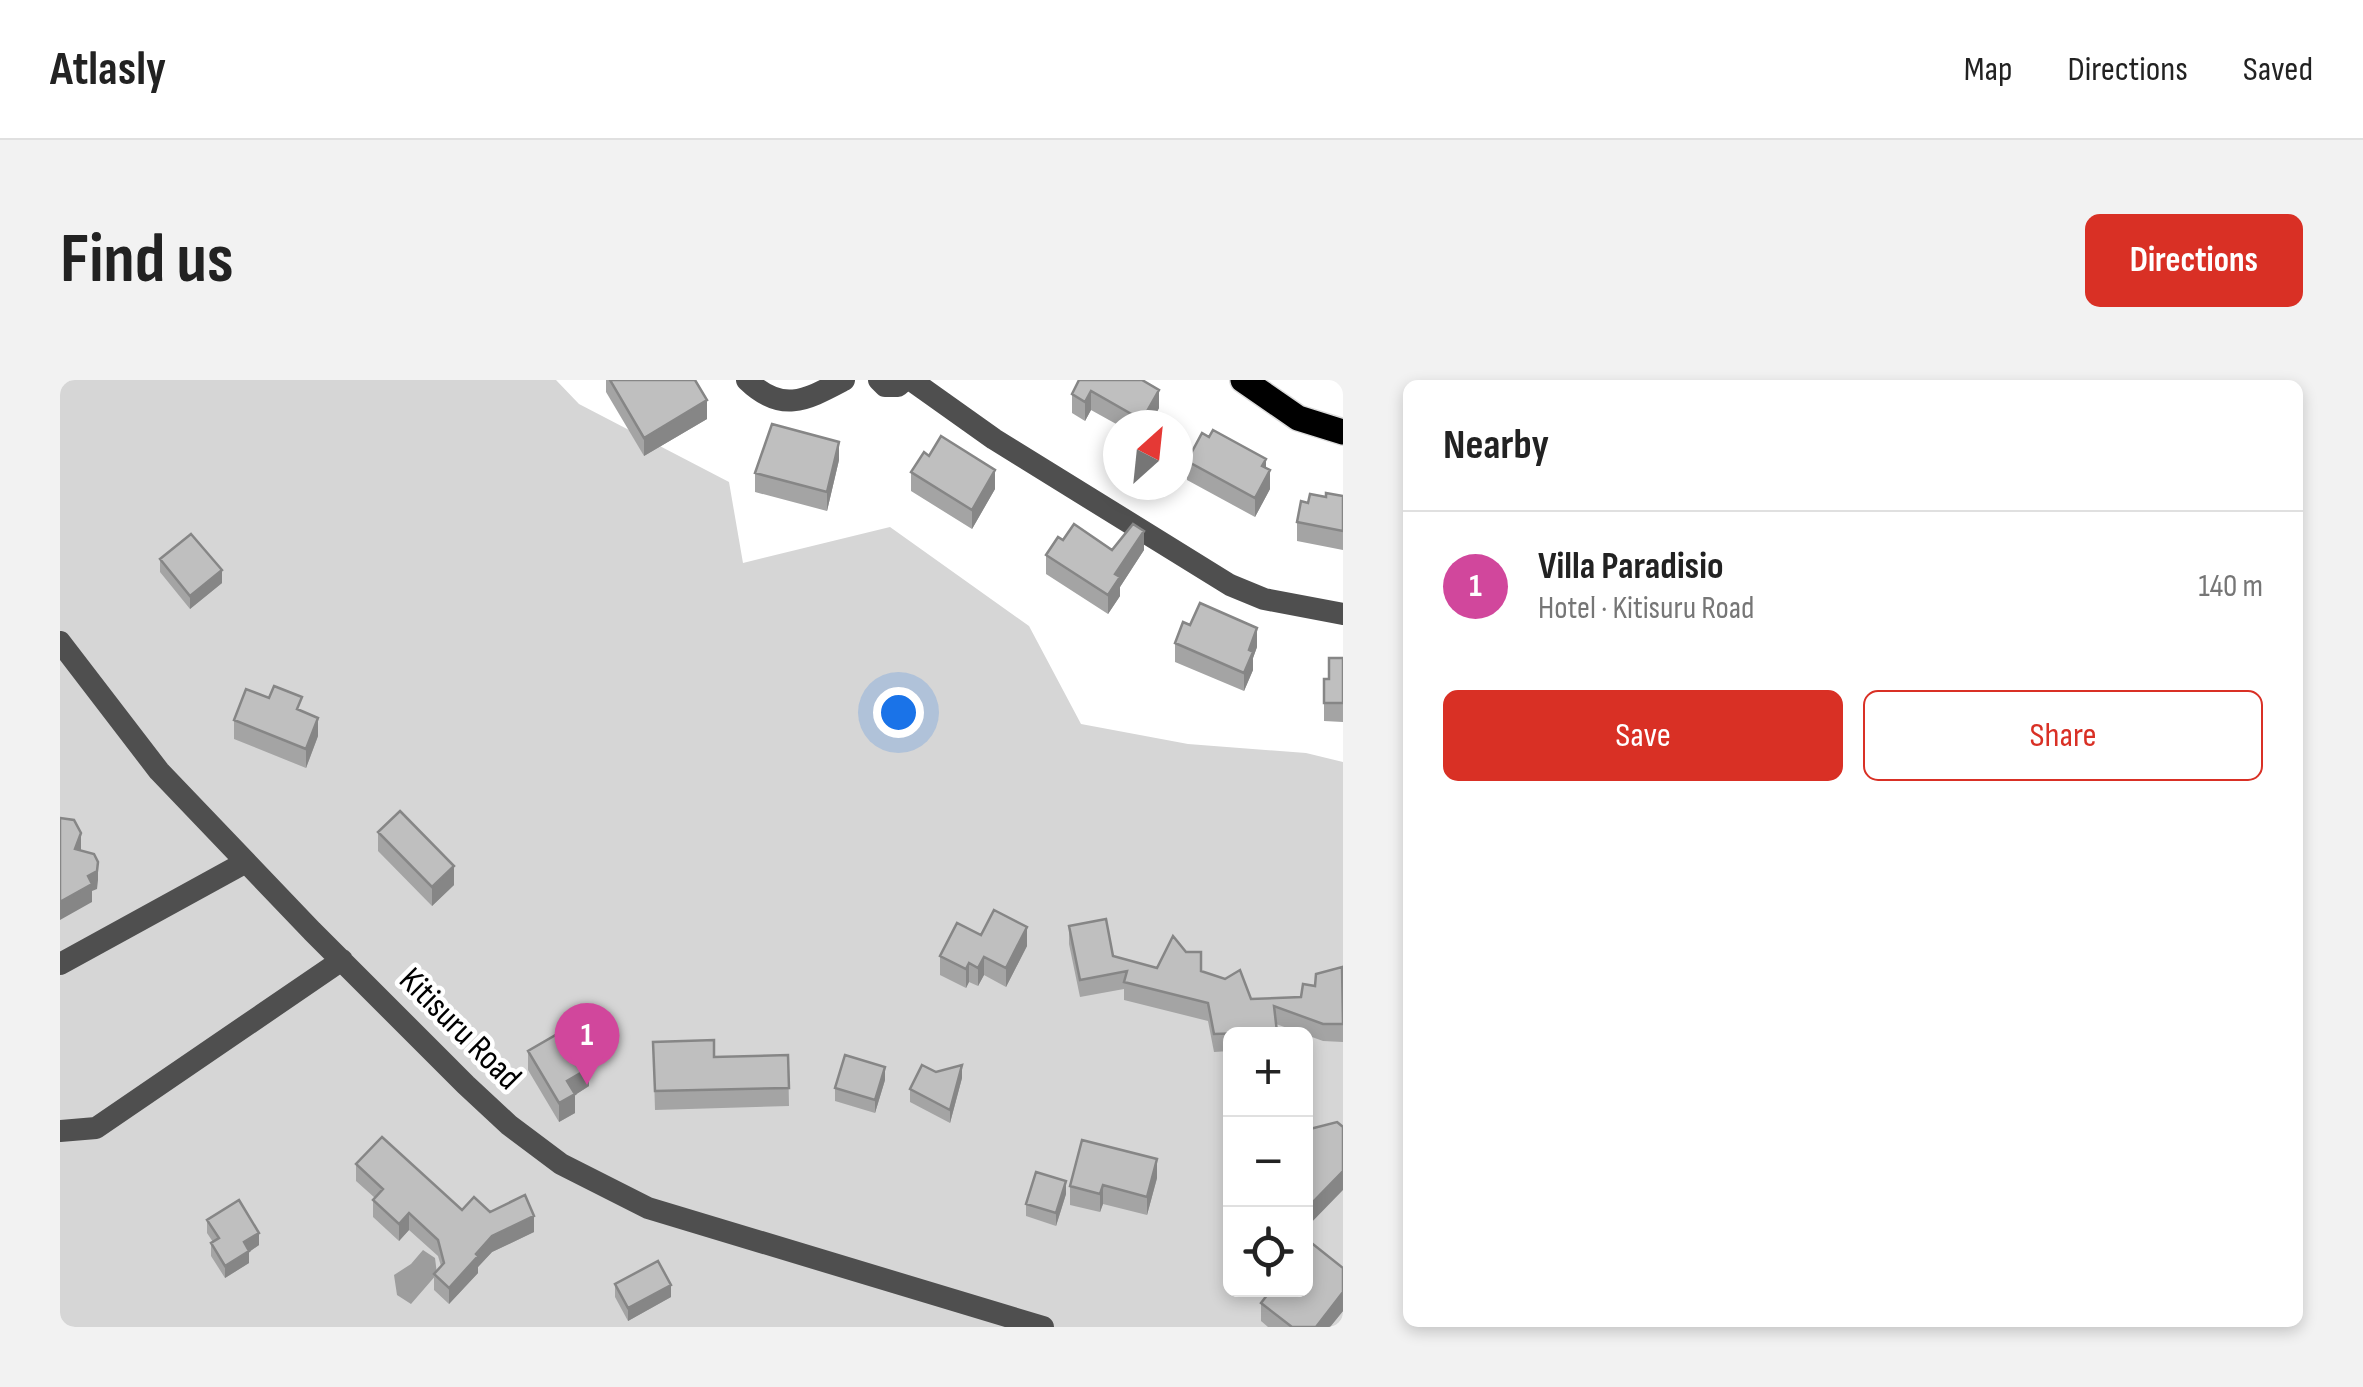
<!DOCTYPE html>
<meta charset="utf-8">
<style>
body{margin:0;font-family:"Sofia Sans Condensed",sans-serif;background:#f2f2f2;color:#222}
.controls{position:absolute;right:30px;bottom:30px;display:grid;overflow:hidden;border-radius:15px;box-shadow:0 5px 15px #0003}
.controls button{width:90px;height:90px;display:grid;place-items:center;padding:0;border:0;border-bottom:2px solid #e0e0e0;background:#fff;color:#222;font:50px sans-serif}
.compass{position:absolute;left:1043px;top:30px;width:90px;height:90px;border-radius:50%;background:#fff;box-shadow:0 5px 15px #0003;rotate:27deg}
.you{position:absolute;left:838px;top:332px;width:35px;height:35px;margin:-25px;border:8px solid #fff;border-radius:50%;background:#1a73e8;box-shadow:0 0 0 15px #1a73e833}
.badge{display:grid;place-items:center;width:65px;height:65px;border-radius:50%;background:#d93025;color:#fff;font-size:32px;font-weight:700}
.pin{position:absolute;translate:-50% -82px;filter:drop-shadow(0 2px 5px #0008)}
.pin::after{content:'';position:absolute;top:52px;width:35px;height:30px;background:inherit;clip-path:polygon(0 0,100% 0,50% 100%)}
.list{margin:0;padding:0;list-style:none}
h2{display:flex;justify-content:space-between;align-items:center;height:130px;margin:0;padding:0 40px;font-size:42px}
h2 small{font-size:32px;font-weight:400;color:#767676}
.list li{display:grid;grid-template-columns:65px 1fr auto;gap:30px;align-items:center;box-sizing:border-box;height:150px;padding:0 40px;border-top:2px solid #e0e0e0}
.list b{display:block;font-size:38px;white-space:nowrap}
.list p{margin:0;font-size:32px;white-space:nowrap;color:#767676}
.list em{font-size:32px;font-style:normal;color:#767676}
.actions{display:flex;gap:20px;padding:30px 40px}
.actions a{flex:1;padding:22px 0;border:2px solid #d93025;border-radius:15px;text-align:center;font-size:35px;color:#d93025}
.actions .main{background:#d93025;color:#fff}
.icon{flex:none;width:55px;height:55px;fill:none;stroke:currentColor;stroke-width:2;stroke-linecap:round;stroke-linejoin:round}
.map{position:relative;flex:none;width:1283px;height:947px;overflow:hidden;border-radius:15px}
header{display:flex;align-items:center;gap:60px;box-sizing:border-box;height:140px;padding:0 50px;background:#fff;border-bottom:2px solid #e0e0e0}
header strong{font-size:48px}
nav{display:flex;gap:55px;margin-inline-start:auto;font-size:35px}
.intro{display:flex;align-items:center;justify-content:space-between;box-sizing:border-box;height:240px;padding:0 60px}
h1{margin:0;font-size:70px}
.button{padding:25px 45px;border-radius:15px;background:#d93025;color:#fff;font-size:35px;font-weight:700}
main{display:flex;gap:60px;padding:0 60px}
aside{flex:1;background:#fff;border-radius:15px;box-shadow:0 5px 15px #0003}
.map>svg:first-child{display:block}
.green{fill:#d6d6d6;fill-rule:evenodd}
.water{fill:#9d9d9d}
.lines{fill:none;stroke-linecap:round;stroke-linejoin:round}
.major-casing{stroke:#dbdbdb;stroke-width:28}
.minor{stroke:#4f4f4f;stroke-width:22}
.major{stroke:#000;stroke-width:25}
.wall{fill:#a4a4a4}
.shaded-wall{fill:#868686}
.building{fill:#bfbfbf;stroke:#868686;stroke-width:2.5}
.labels{text-anchor:middle;stroke-width:9;stroke-linejoin:round;paint-order:stroke}
.street-label{font-size:35px;fill:#000;stroke:#fff}
</style>
<header>
<strong>Atlasly</strong>
<nav><a>Map</a><a>Directions</a><a>Saved</a></nav>
</header>
<div class="intro"><h1>Find us</h1><a class="button">Directions</a></div>
<main>
<div class="map">
<svg width="1283" height="947" viewBox="0 0 1283 947">
<rect width="100%" height="100%" fill="#fff"/>
<path class="green" d="M 0,0 L 496,0 L 519,24 L 669,102 L 683,183 L 830,147 L 969,246 L 1021,344 L 1128,364 L 1246,373 L 1283,382 L 1283,947 L 0,947 ZM 1170,654 L 1246,654 L 1246,909 L 1170,909 Z"/>
<path class="water" d="M 363,870 L 375,878 L 377,894 L 351,924 L 337,915 L 334,895 L 351,884 Z"/>
<g class="lines">
<defs>
<path id="major" d="M 1183,0 L 1238,38 L 1283,52"/>
</defs>
<use href="#major" class="major-casing"/>
<path class="minor" d="M 687,0 C 722,34 746,20 784,0
M 819,0 L 825,6 L 838,6 L 845,0
M 851,0 L 934,59 L 1170,205 L 1204,219 L 1283,234
M 0,262 L 99,391 L 252,551 L 406,705 L 449,745 L 501,784 L 588,828 L 983,947
M 0,584 L 186,482
M 0,751 L 36,748 L 282,580"/>
<use href="#major" class="major"/>
</g>
<path class="wall" d="M 546,0 L 635,0 L 647,39 L 584,76 L 546,12 Z
M 1019,0 L 1099,28 L 1090,45 L 1058,45 L 1031,30 L 1025,41 L 1012,33 L 1012,14 Z
M 1149,57 L 1206,88 L 1210,109 L 1195,137 L 1127,100 L 1127,81 Z
M 869,76 L 935,109 L 912,149 L 851,111 L 851,92 Z
M 779,80 L 767,131 L 695,112 L 695,93 Z
M 1283,116 L 1283,170 L 1237,161 L 1237,142 L 1248,123 L 1266,117 Z
M 1052,170 L 1084,170 L 1060,207 L 1060,216 L 1048,234 L 986,194 L 986,175 Z
M 100,179 L 162,203 L 130,229 L 100,192 Z
M 1115,263 L 1197,267 L 1193,278 L 1193,290 L 1184,311 L 1115,282 Z
M 1283,278 L 1283,342 L 1264,341 L 1264,299 L 1269,299 Z
M 242,331 L 258,356 L 246,388 L 174,359 L 174,340 Z
M 318,452 L 394,505 L 372,526 L 318,471 Z
M 1009,546 L 1053,576 L 1097,588 L 1141,591 L 1191,619 L 1241,617 L 1255,606 L 1283,595 L 1283,662 L 1263,661 L 1216,644 L 1217,654 L 1170,654 L 1170,671 L 1154,672 L 1148,641 L 1064,620 L 1064,609 L 1020,617 L 1009,564 Z
M 921,555 L 967,566 L 946,607 L 924,595 L 918,606 L 909,602 L 906,608 L 880,595 L 880,576 Z
M 593,662 L 654,677 L 728,675 L 729,726 L 595,730 Z
M 468,671 L 529,706 L 515,715 L 515,733 L 499,742 L 468,690 Z
M 876,692 L 902,698 L 890,743 L 850,722 L 850,709 Z
M 825,700 L 815,733 L 775,721 L 775,708 Z
M 296,784 L 402,830 L 430,832 L 474,852 L 432,872 L 418,887 L 418,893 L 389,924 L 374,910 L 374,894 L 381,886 L 378,876 L 349,850 L 339,861 L 313,837 L 313,820 L 315,818 L 296,801 Z
M 1097,798 L 1087,835 L 1043,824 L 1040,832 L 1010,825 L 1010,806 Z
M 1006,814 L 996,846 L 966,836 L 966,824 Z
M 147,840 L 199,865 L 189,872 L 189,883 L 165,898 L 151,876 L 151,863 L 153,862 L 147,853 Z
M 1283,888 L 1283,931 L 1270,947 L 1208,947 L 1201,941 L 1201,923 Z
M 555,904 L 611,917 L 568,941 L 555,917 Z"/>
<path class="shaded-wall" d="M 1099,10 L 1099,28 L 1090,45 L 1082,45 L 1082,40 Z
M 1031,11 L 1031,30 L 1025,41 L 1025,22 Z
M 647,20 L 647,39 L 584,76 L 584,58 Z
M 779,62 L 779,80 L 767,131 L 767,112 Z
M 1206,79 L 1206,97 L 1210,90 L 1210,109 L 1195,137 L 1195,118 L 1202,86 Z
M 935,90 L 935,109 L 912,149 L 912,130 Z
M 1084,151 L 1084,170 L 1060,207 L 1060,216 L 1048,234 L 1048,215 L 1055,194 Z
M 162,190 L 162,203 L 130,229 L 130,216 Z
M 1197,248 L 1197,267 L 1193,278 L 1193,290 L 1184,311 L 1184,293 L 1189,270 Z
M 258,338 L 258,356 L 246,388 L 246,369 Z
M 21,453 L 21,471 L 15,469 Z
M 38,482 L 38,500 L 37,509 L 32,511 L 32,522 L 0,540 L 0,522 L 28,496 Z
M 394,486 L 394,505 L 372,526 L 372,507 Z
M 967,547 L 967,566 L 946,607 L 946,588 Z
M 924,577 L 924,595 L 918,606 L 918,588 Z
M 909,583 L 909,602 L 906,608 L 906,589 Z
M 902,685 L 902,698 L 890,743 L 890,730 Z
M 825,687 L 825,700 L 815,733 L 815,720 Z
M 529,688 L 529,706 L 515,715 L 515,733 L 499,742 L 499,723 L 507,701 Z
M 1097,779 L 1097,798 L 1087,835 L 1087,817 Z
M 1283,791 L 1283,810 L 1247,847 L 1247,828 Z
M 1006,801 L 1006,814 L 996,846 L 996,833 Z
M 1043,805 L 1043,824 L 1040,832 L 1040,814 Z
M 349,833 L 349,850 L 339,861 L 339,844 Z
M 474,836 L 474,852 L 432,872 L 418,887 L 418,893 L 389,924 L 389,908 L 432,856 Z
M 199,853 L 199,865 L 189,872 L 189,883 L 165,898 L 165,886 L 184,862 Z
M 611,905 L 611,917 L 568,941 L 568,928 Z
M 1283,912 L 1283,931 L 1270,947 L 1256,947 Z"/>
<path class="building" d="M 550,0 L 635,0 L 647,20 L 584,58 Z
M 1019,0 L 1082,0 L 1099,10 L 1082,40 L 1031,11 L 1025,22 L 1012,14 Z
M 712,44 L 779,62 L 767,112 L 695,93 Z
M 1153,50 L 1206,79 L 1202,86 L 1210,90 L 1195,118 L 1127,81 L 1142,53 L 1149,57 Z
M 881,56 L 935,90 L 912,130 L 851,92 L 864,72 L 869,76 Z
M 1266,113 L 1283,116 L 1283,151 L 1237,142 L 1241,121 L 1248,123 L 1250,114 L 1266,117 Z
M 1014,144 L 1052,170 L 1073,144 L 1084,151 L 1055,194 L 1060,197 L 1048,215 L 986,175 L 998,157 L 1003,160 Z
M 131,154 L 162,190 L 130,216 L 100,179 Z
M 1140,223 L 1197,248 L 1189,270 L 1193,272 L 1184,293 L 1115,263 L 1123,242 L 1130,245 Z
M 1269,278 L 1283,278 L 1283,323 L 1264,323 L 1264,299 L 1269,299 Z
M 214,306 L 242,317 L 237,329 L 258,338 L 246,369 L 174,340 L 186,309 L 209,318 Z
M 340,431 L 394,486 L 372,507 L 318,452 Z
M 0,438 L 14,440 L 21,453 L 15,469 L 34,474 L 38,482 L 37,491 L 28,496 L 32,504 L 0,522 Z
M 934,530 L 967,547 L 946,588 L 924,577 L 918,588 L 909,583 L 906,589 L 880,576 L 897,543 L 921,555 Z
M 1046,539 L 1053,576 L 1097,588 L 1113,556 L 1126,572 L 1141,572 L 1141,591 L 1165,599 L 1180,590 L 1191,619 L 1241,617 L 1243,604 L 1255,606 L 1256,594 L 1282,587 L 1283,644 L 1263,644 L 1214,626 L 1217,652 L 1154,654 L 1148,623 L 1064,602 L 1067,591 L 1020,600 L 1009,546 Z
M 506,649 L 529,688 L 507,701 L 515,714 L 499,723 L 468,671 Z
M 654,660 L 654,677 L 728,675 L 729,708 L 595,711 L 593,662 Z
M 785,675 L 825,687 L 815,720 L 775,708 Z
M 862,685 L 876,692 L 902,685 L 890,730 L 850,709 Z
M 1277,742 L 1283,747 L 1283,791 L 1247,828 L 1246,827 L 1246,750 Z
M 322,757 L 402,830 L 414,817 L 430,832 L 465,815 L 474,836 L 432,856 L 416,874 L 418,876 L 389,908 L 374,894 L 384,883 L 378,860 L 349,833 L 339,844 L 313,820 L 323,809 L 296,784 Z
M 1022,760 L 1097,779 L 1087,817 L 1043,805 L 1040,814 L 1010,806 Z
M 976,792 L 1006,801 L 996,833 L 966,824 Z
M 179,820 L 199,853 L 184,862 L 189,871 L 165,886 L 151,863 L 159,858 L 147,840 Z
M 1249,861 L 1283,888 L 1283,912 L 1256,947 L 1232,947 L 1201,923 L 1211,910 L 1246,910 L 1246,866 Z
M 598,881 L 611,905 L 568,928 L 555,904 Z"/>
<g class="labels">
<g class="street-label">
<text transform="translate(401 648) rotate(45)" y="12">Kitisuru Road</text>
</g>
</g>
</svg>
<div class="controls">
<button>+</button>
<button>−</button>
<button><svg class="icon" aria-label="locate" viewBox="0 0 24 24"><circle cx="12" cy="12" r="6"/><path d="M12 2v4M12 18v4M2 12h4M18 12h4"/></svg></button>
</div>
<svg class="compass" viewBox="-18 -18 36 36"><path d="M0-13l5 13h-10z" fill="#e53935"/><path d="M0 13l5-13h-10z" fill="#767676"/></svg>
<div class="you"></div>
<div class="pin badge" style="left:527px;top:705px;background:#d1479c">1</div>
</div>
<aside>
<h2>Nearby<small></small></h2>
<ul class="list">
<li><span class="badge" style="background:#d1479c">1</span><div><b>Villa Paradisio</b><p>Hotel · Kitisuru Road</p></div><em>140 m</em></li>
</ul>
<div class="actions"><a class="main">Save</a><a>Share</a></div>
</aside>
</main>
